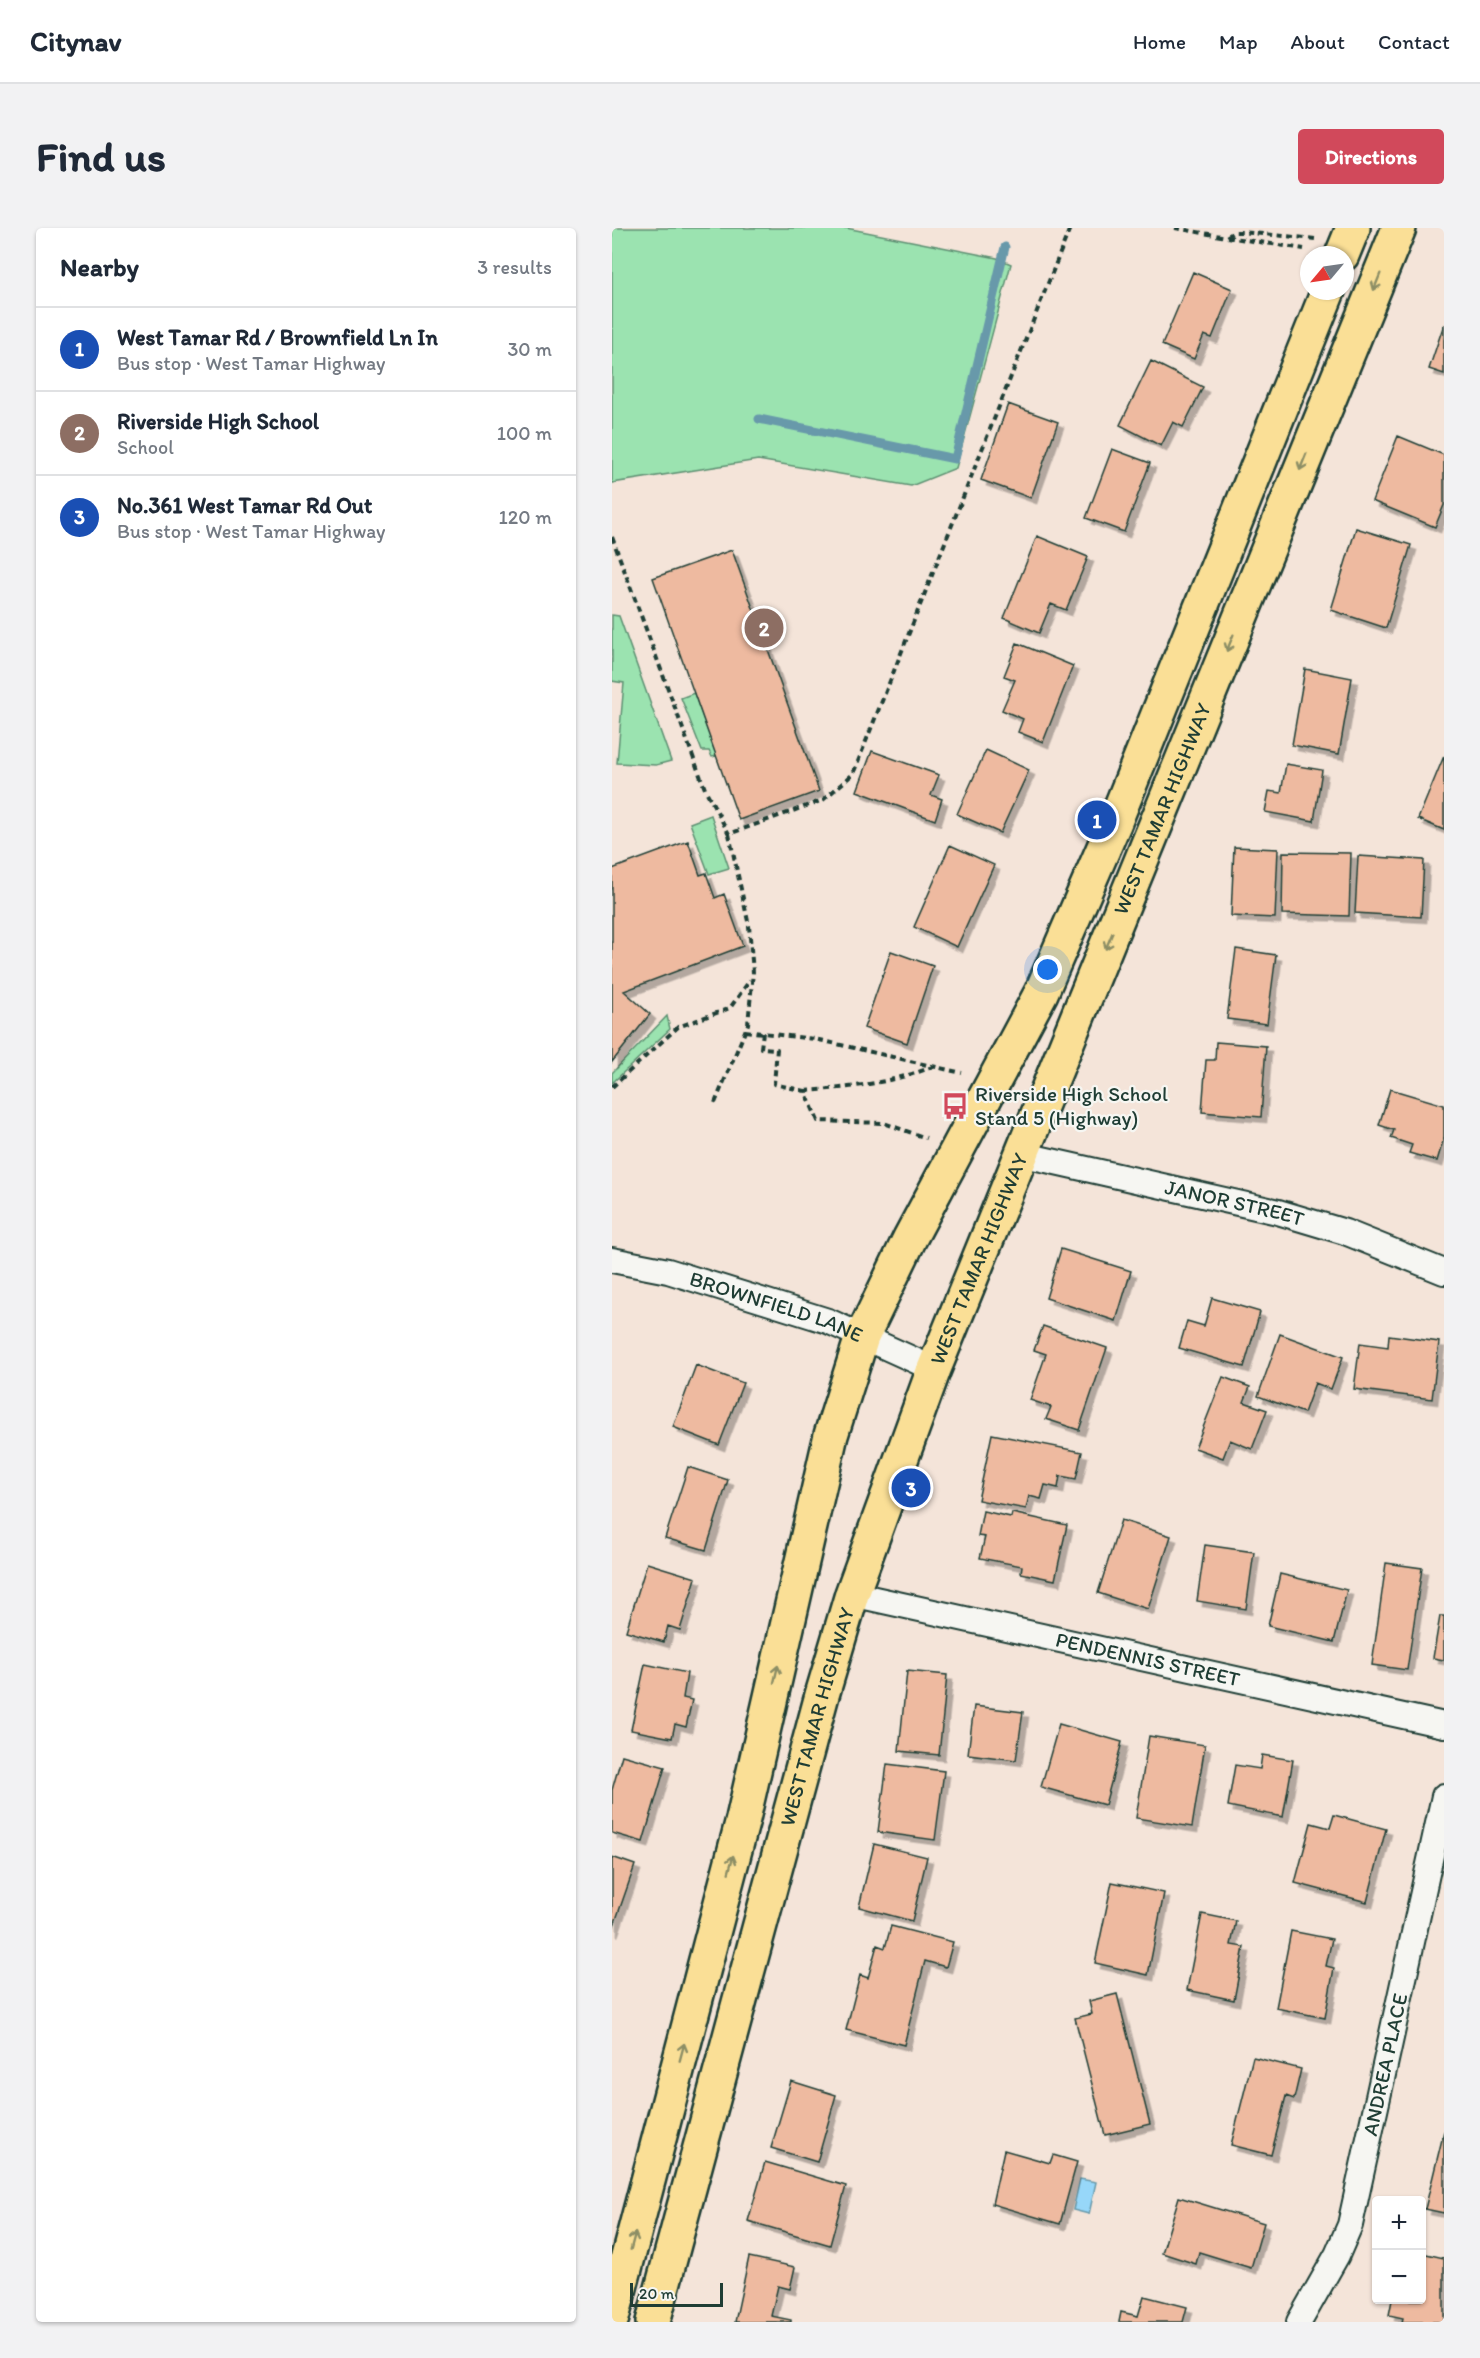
<!DOCTYPE html>
<meta charset="utf-8">
<style>
body{margin:0;font-family:Itim,sans-serif;background:#f2f2f3;color:#1f2937}
.controls{position:absolute;right:18px;bottom:18px;display:grid;overflow:hidden;border-radius:6px;box-shadow:0 2px 4px #0004}
.controls button{width:54px;height:54px;display:grid;place-items:center;padding:0;border:0;border-bottom:2px solid #e0e1e3;background:#fff;color:#1f2937;font:30px sans-serif}
.compass{position:absolute;left:688px;top:18px;width:54px;height:54px;border-radius:50%;background:#fff;box-shadow:0 2px 4px #0004;rotate:241deg}
.scale{position:absolute;left:18px;bottom:15px;width:93px;box-sizing:border-box;padding-left:6px;border:3px solid #1f3d34;border-top:0;font-size:16px;line-height:21px;white-space:nowrap;color:#1f3d34;-webkit-text-stroke:4px #f6f6f2;paint-order:stroke}
.you{position:absolute;left:436px;top:742px;width:21px;height:21px;margin:-15px;border:4px solid #fff;border-radius:50%;background:#1a73e8;box-shadow:0 0 0 9px #1a73e833}
.badge{display:grid;place-items:center;width:39px;height:39px;border-radius:50%;background:#d1495b;color:#fff;font-size:20px;font-weight:700}
.pin{position:absolute;translate:-50% -50%;border:3px solid #fff;box-shadow:0 2px 6px #0006}
.list{margin:0;padding:0;list-style:none}
h2{display:flex;justify-content:space-between;align-items:center;height:78px;margin:0;padding:0 24px;font-size:26px}
h2 small{font-size:20px;font-weight:400;color:#747a83}
.list li{display:grid;grid-template-columns:39px 1fr auto;gap:18px;align-items:center;box-sizing:border-box;height:84px;padding:0 24px;border-top:2px solid #e0e1e3}
.list b{display:block;font-size:22px;white-space:nowrap}
.list p{margin:0;font-size:20px;white-space:nowrap;color:#747a83}
.list em{font-size:20px;font-style:normal;color:#747a83}
.map{position:relative;flex:none;width:832px;height:2094px;overflow:hidden;border-radius:6px}
header{display:flex;align-items:center;gap:36px;box-sizing:border-box;height:84px;padding:0 30px;background:#fff;border-bottom:2px solid #e0e1e3}
header strong{font-size:28px}
nav{display:flex;gap:33px;margin-inline-start:auto;font-size:21px}
.intro{display:flex;align-items:center;justify-content:space-between;box-sizing:border-box;height:144px;padding:0 36px}
h1{margin:0;font-size:42px}
.button{padding:15px 27px;border-radius:6px;background:#d1495b;color:#fff;font-size:21px;font-weight:700}
main{display:flex;gap:36px;padding:0 36px}
aside{flex:1;background:#fff;border-radius:6px;box-shadow:0 2px 4px #0004}
.map>svg:first-child{display:block}
.green{fill:#9be3b0;stroke:#5d9072;stroke-width:1.5}
.water{fill:#97d7f9;stroke:#6799aa;stroke-width:1.5}
.lines{fill:none;stroke-linecap:round;stroke-linejoin:round}
.stream{stroke:#6799aa;stroke-width:9}
.building{fill:#eebaa0;stroke:#1f3d34;stroke-width:1.5;filter:url(#shadow)}
.street-casing{stroke:#1f3d34;stroke-width:28}
.highway-casing{stroke:#1f3d34;stroke-width:38}
.path{stroke:#1f3d34;stroke-width:4;stroke-dasharray:6 4.5;stroke-linecap:butt}
.street{stroke:#f6f6f2;stroke-width:24}
.highway{stroke:#fadf96;stroke-width:33}
.oneway{stroke:#8c8e65}
.labels{text-anchor:middle;stroke-width:4.5;stroke-linejoin:round;paint-order:stroke}
.street-label{font-size:21px;fill:#1f3d34;stroke:#f6f6f2}
.poi-label{font-size:21px;fill:#1f3d34;stroke:#f6f6f2;text-anchor:start}
</style>
<header>
<strong>Citynav</strong>
<nav><a>Home</a><a>Map</a><a>About</a><a>Contact</a></nav>
</header>
<div class="intro"><h1>Find us</h1><a class="button">Directions</a></div>
<main>
<aside>
<h2>Nearby<small>3 results</small></h2>
<ul class="list">
<li><span class="badge" style="background:#1a4fb4">1</span><div><b>West Tamar Rd / Brownfield Ln In</b><p>Bus stop · West Tamar Highway</p></div><em>30 m</em></li>
<li><span class="badge" style="background:#8d6e63">2</span><div><b>Riverside High School</b><p>School</p></div><em>100 m</em></li>
<li><span class="badge" style="background:#1a4fb4">3</span><div><b>No.361 West Tamar Rd Out</b><p>Bus stop · West Tamar Highway</p></div><em>120 m</em></li>
</ul>
</aside>
<div class="map">
<svg width="832" height="2094" viewBox="0 0 832 2094">
<defs>
<filter id="shadow"><feDropShadow dx="5.5" dy="5.5" stdDeviation="0" flood-color="#0004"/></filter>
</defs>
<rect width="100%" height="100%" fill="#f4e4d9"/>
<filter id="ink" filterUnits="userSpaceOnUse"><feTurbulence type="fractalNoise" baseFrequency=".0167" numOctaves="2"/><feDisplacementMap in="SourceGraphic" scale="12" xChannelSelector="R" yChannelSelector="G"/><feConvolveMatrix kernelMatrix="1 2 1 2 8 2 1 2 1" color-interpolation-filters="sRGB"/></filter>
<g filter="url(#ink)">
<path class="green" d="M 0,0 L 234,0 L 385,30 L 399,36 L 344,240 L 299,258 L 146,232 L 0,255 Z
M 0,387 L 7,388 L 59,533 L 44,537 L 5,535 L 12,455 L 0,453 Z
M 82,465 L 105,528 L 100,529 L 97,523 L 90,523 L 69,470 Z
M 99,587 L 117,640 L 97,646 L 78,595 Z
M 55,788 L 58,801 L 0,855 L 0,845 Z"/>
<path class="water" d="M 468,1951 L 484,1954 L 477,1986 L 461,1982 Z"/>
<g class="lines">
<path class="stream" d="M 147,191 L 343,231 L 393,19"/>
</g>
<path class="building" d="M 581,44 L 620,61 L 600,110 L 592,107 L 582,131 L 550,117 Z
M 832,96 L 832,146 L 817,141 Z
M 539,133 L 591,159 L 571,199 L 561,194 L 549,218 L 508,197 Z
M 396,176 L 446,194 L 419,270 L 369,252 Z
M 786,208 L 832,227 L 832,277 L 823,299 L 760,273 Z
M 500,221 L 538,235 L 512,304 L 474,290 Z
M 744,300 L 799,317 L 774,400 L 719,382 Z
M 425,308 L 476,329 L 454,382 L 439,376 L 427,405 L 392,390 Z
M 120,322 L 207,563 L 127,592 L 41,350 Z
M 405,415 L 461,438 L 431,514 L 406,504 L 411,491 L 390,482 L 403,452 L 392,448 Z
M 693,441 L 740,450 L 727,526 L 680,517 Z
M 374,522 L 417,542 L 388,605 L 345,586 Z
M 260,523 L 327,547 L 319,567 L 330,571 L 323,592 L 245,563 Z
M 832,528 L 832,602 L 806,591 Z
M 674,536 L 710,542 L 702,593 L 653,584 L 657,563 L 669,565 Z
M 76,613 L 88,647 L 94,645 L 103,670 L 112,666 L 131,718 L 12,763 L 38,786 L 0,834 L 0,641 Z
M 338,617 L 382,637 L 345,719 L 302,699 Z
M 622,619 L 666,621 L 663,690 L 619,688 Z
M 671,624 L 739,625 L 737,688 L 670,686 Z
M 746,628 L 812,632 L 809,689 L 743,685 Z
M 624,721 L 664,727 L 655,796 L 615,791 Z
M 279,723 L 321,738 L 295,815 L 252,800 Z
M 604,814 L 654,818 L 649,889 L 590,884 L 594,832 L 603,832 Z
M 778,861 L 832,877 L 832,910 L 825,933 L 797,925 L 800,917 L 779,910 L 782,902 L 767,897 Z
M 449,1021 L 519,1043 L 504,1093 L 434,1070 Z
M 600,1070 L 648,1084 L 632,1139 L 567,1120 L 575,1093 L 592,1098 Z
M 431,1098 L 495,1120 L 467,1202 L 434,1191 L 439,1179 L 418,1172 L 434,1126 L 422,1122 Z
M 668,1106 L 731,1129 L 719,1161 L 703,1155 L 692,1185 L 646,1168 Z
M 777,1107 L 827,1114 L 820,1171 L 742,1161 L 748,1115 L 776,1119 Z
M 84,1137 L 131,1155 L 107,1217 L 61,1199 Z
M 611,1149 L 638,1159 L 632,1174 L 655,1182 L 640,1221 L 618,1212 L 611,1230 L 583,1220 Z
M 380,1206 L 470,1224 L 464,1251 L 448,1248 L 446,1260 L 433,1257 L 429,1271 L 417,1268 L 414,1281 L 366,1272 Z
M 76,1239 L 116,1252 L 94,1322 L 53,1310 Z
M 371,1283 L 399,1289 L 400,1285 L 455,1297 L 443,1352 L 409,1345 L 410,1338 L 368,1330 L 373,1309 L 366,1308 Z
M 509,1292 L 559,1308 L 536,1381 L 486,1365 Z
M 593,1317 L 642,1324 L 634,1381 L 585,1373 Z
M 35,1335 L 84,1350 L 68,1402 L 56,1398 L 52,1414 L 14,1403 Z
M 774,1335 L 810,1340 L 795,1442 L 760,1437 Z
M 668,1346 L 735,1362 L 722,1414 L 656,1398 Z
M 828,1388 L 832,1388 L 832,1432 L 821,1430 Z
M 33,1436 L 75,1445 L 71,1470 L 80,1472 L 74,1499 L 63,1496 L 60,1510 L 19,1502 Z
M 295,1443 L 335,1447 L 327,1527 L 287,1523 Z
M 362,1478 L 411,1484 L 404,1532 L 356,1526 Z
M 447,1496 L 510,1514 L 493,1577 L 429,1559 Z
M 537,1508 L 593,1517 L 580,1599 L 524,1590 Z
M 10,1527 L 53,1539 L 31,1614 L 0,1605 L 0,1562 Z
M 650,1527 L 681,1532 L 671,1589 L 616,1578 L 623,1537 L 648,1541 Z
M 275,1536 L 332,1543 L 323,1612 L 266,1604 Z
M 722,1587 L 774,1601 L 755,1674 L 683,1655 L 699,1595 L 718,1600 Z
M 262,1616 L 315,1629 L 300,1693 L 247,1679 Z
M 0,1629 L 23,1637 L 0,1703 Z
M 500,1654 L 552,1665 L 536,1747 L 483,1735 Z
M 590,1686 L 624,1693 L 619,1717 L 632,1719 L 622,1772 L 575,1762 Z
M 279,1698 L 341,1714 L 334,1739 L 313,1733 L 292,1817 L 234,1802 L 248,1747 L 256,1750 L 265,1717 L 273,1720 Z
M 679,1703 L 720,1711 L 714,1738 L 722,1740 L 713,1790 L 664,1780 Z
M 505,1766 L 538,1896 L 493,1907 L 463,1790 L 480,1786 L 477,1773 Z
M 641,1829 L 689,1841 L 682,1871 L 674,1868 L 659,1927 L 619,1917 Z
M 179,1853 L 224,1867 L 205,1934 L 159,1920 Z
M 832,1903 L 832,1985 L 813,1981 Z
M 392,1922 L 438,1935 L 441,1927 L 465,1934 L 448,1996 L 380,1976 Z
M 153,1934 L 234,1958 L 218,2017 L 136,1993 Z
M 567,1969 L 652,1995 L 639,2040 L 587,2024 L 584,2036 L 550,2025 Z
M 810,2025 L 832,2030 L 832,2094 L 790,2094 L 791,2090 L 777,2087 L 780,2072 L 810,2072 Z
M 137,2029 L 183,2039 L 178,2061 L 166,2058 L 159,2088 L 179,2092 L 179,2094 L 123,2094 Z
M 532,2068 L 575,2079 L 571,2094 L 507,2094 L 509,2084 L 526,2088 Z"/>
<g class="lines">
<defs>
<g id="street">
<path id="s1" d="M 408,926 L 666,984 L 733,1004 L 832,1044"/>
<path id="s2" d="M 0,1032 L 56,1043 L 216,1093 L 322,1141"/>
<path id="s3" d="M 240,1366 L 832,1497"/>
<path id="s4" d="M 687,2094 L 725,2027 L 738,1997 L 832,1568"/>
</g>
<g id="highway">
<path d="M 730,27 L 741,0"/>
<path d="M 0,2090 L 131,1591 L 219,1207 L 250,1109 L 298,1010 L 429,765 L 502,596 L 716,63"/>
<path id="s5" d="M 41,2094 L 210,1467 L 240,1366 L 322,1141 L 787,0"/>
</g>
</defs>
<use href="#street" class="street-casing"/>
<use href="#highway" class="highway-casing"/>
<path class="path" d="M 563,0 L 614,9 L 622,4 L 630,4 L 704,11
M 615,9 L 692,21
M 0,309 L 93,561 L 117,606
M 133,803 L 203,811 L 350,845
M 151,804 L 149,820 L 165,821 L 162,856 L 193,863 L 206,893 L 272,895 L 314,910
M 0,859 L 66,799 L 118,780 L 138,752
M 193,863 C 237,860 279,855 320,839
M 103,875 L 136,796 L 141,744 L 137,698 L 117,606 L 211,572 L 241,546 L 458,0"/>
<use href="#street" class="street"/>
<use href="#highway" class="highway"/>
</g>
<defs><path id="oneway-shaft" d="M-6 0H5M1.5-3L5.5 0L1.5 3" fill="none" stroke-width="1.6" stroke-linecap="round" stroke-linejoin="round" transform="scale(1.5)"/></defs>
<g class="oneway">
<use href="#oneway-shaft" transform="translate(765 54) rotate(112)"/>
<use href="#oneway-shaft" transform="translate(691 234) rotate(112)"/>
<use href="#oneway-shaft" transform="translate(618 415) rotate(112)"/>
<use href="#oneway-shaft" transform="translate(497 713) rotate(113)"/>
<use href="#oneway-shaft" transform="translate(164 1446) rotate(-77)"/>
<use href="#oneway-shaft" transform="translate(119 1636) rotate(-75)"/>
<use href="#oneway-shaft" transform="translate(70 1824) rotate(-75)"/>
<use href="#oneway-shaft" transform="translate(21 2013) rotate(-75)"/>
</g>
</g>
<defs>
<symbol id="bus-bare" viewBox="-9 -9 18 18"><path d="M-5-6H5V4H4V6H2V4H-2V6H-4V4H-5ZM-3.5-4V0h7V-4ZM-3.5 1.2v1.5H-2V1.2ZM2 1.2v1.5H3.5V1.2Z" fill="#d1495b" stroke="#f6f6f2" stroke-width="2.5" paint-order="stroke"/></symbol>
</defs>
<g fill-rule="evenodd">
<use href="#bus-bare" x="324" y="859" width="38" height="38"/>
</g>
<g class="labels">
<g class="street-label">
<text dy="7" stroke="none"><textPath href="#s5" startOffset="1599">WEST TAMAR HIGHWAY</textPath></text>
<text dy="7" stroke="none"><textPath href="#s1" startOffset="220">JANOR STREET</textPath></text>
<text dy="7" stroke="none"><textPath href="#s5" startOffset="1113">WEST TAMAR HIGHWAY</textPath></text>
<text dy="7" stroke="none"><textPath href="#s2" startOffset="171">BROWNFIELD LANE</textPath></text>
<text dy="7" stroke="none"><textPath href="#s3" startOffset="303">PENDENNIS STREET</textPath></text>
<text dy="7" stroke="none"><textPath href="#s5" startOffset="627">WEST TAMAR HIGHWAY</textPath></text>
<text dy="7" stroke="none"><textPath href="#s4" startOffset="274">ANDREA PLACE</textPath></text>
</g>
<g class="poi-label">
<text x="363" y="873">Riverside High School<tspan x="363" dy="24">Stand 5 (Highway)</tspan></text>
</g>
</g>
</svg>
<div class="controls">
<button>+</button>
<button>−</button>
</div>
<svg class="compass" viewBox="-18 -18 36 36"><path d="M0-13l5 13h-10z" fill="#e53935"/><path d="M0 13l5-13h-10z" fill="#747a83"/></svg>
<div class="scale">20 m</div>
<div class="you"></div>
<div class="pin badge" style="left:485px;top:592px;background:#1a4fb4">1</div>
<div class="pin badge" style="left:152px;top:400px;background:#8d6e63">2</div>
<div class="pin badge" style="left:299px;top:1260px;background:#1a4fb4">3</div>
</div>
</main>
